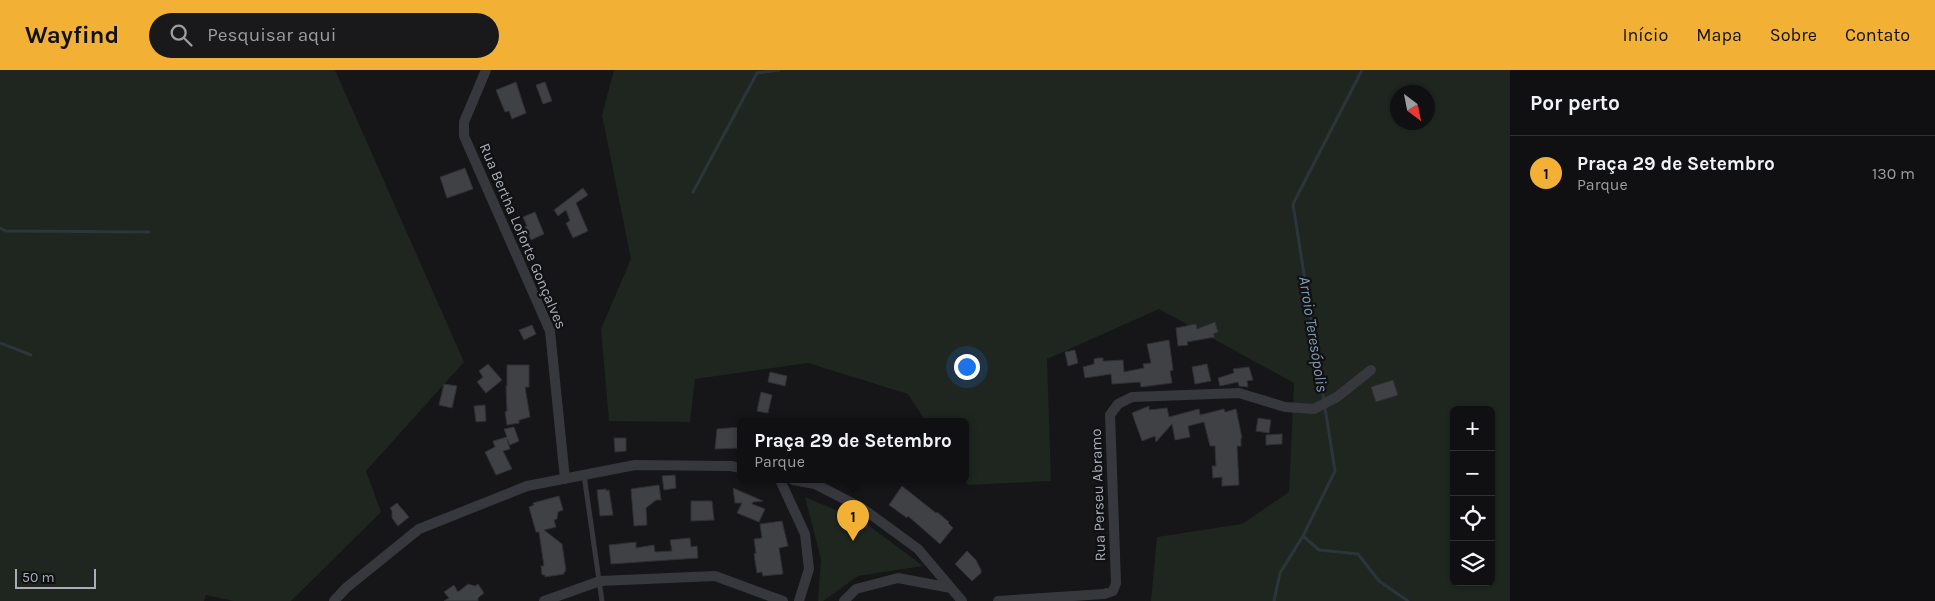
<!DOCTYPE html>
<html lang="pt">
<meta charset="utf-8">
<style>
body{margin:0;font-family:Karla,sans-serif;background:#19191b;color:#f1f3f6}
.controls{position:absolute;right:15px;bottom:15px;display:grid;overflow:hidden;border-radius:8px;box-shadow:0 1px 4px #0004}
.controls button{width:45px;height:45px;display:grid;place-items:center;padding:0;border:0;border-bottom:1px solid #303032;background:#101012;color:#f1f3f6;font:25px sans-serif}
.compass{position:absolute;left:1390px;top:15px;width:45px;height:45px;border-radius:50%;background:#101012;box-shadow:0 1px 4px #0004;rotate:148deg}
.scale{position:absolute;left:15px;bottom:12px;width:81px;box-sizing:border-box;padding-left:5px;border:2px solid #a8adb8;border-top:0;font-size:14px;line-height:18px;white-space:nowrap;color:#a8adb8;-webkit-text-stroke:4px #111113;paint-order:stroke}
.you{position:absolute;left:966px;top:296px;width:18px;height:18px;margin:-12px;border:4px solid #fff;border-radius:50%;background:#1a73e8;box-shadow:0 0 0 8px #1a73e833}
.badge{display:grid;place-items:center;width:32px;height:32px;border-radius:50%;background:#f2b134;color:#111;font-size:16px;font-weight:700}
.pin{position:absolute;translate:-50% -41px;filter:drop-shadow(0 1px 2px #0008)}
.pin::after{content:'';position:absolute;top:26px;width:18px;height:15px;background:inherit;clip-path:polygon(0 0,100% 0,50% 100%)}
.popup{position:absolute;left:737px;top:348px;width:232px;height:65px;box-sizing:border-box;display:grid;place-content:center;border-radius:8px;background:#101012;filter:drop-shadow(0 1px 4px #0005);font-size:16px;white-space:nowrap;color:#9c9d9f}
.popup b{font-size:19px;color:#f1f3f6}
.popup::after{content:'';position:absolute;left:50%;top:100%;margin-left:-10px;border:10px solid transparent;border-top-color:#101012}
.list{margin:0;padding:0;list-style:none}
h2{display:flex;justify-content:space-between;align-items:center;height:65px;margin:0;padding:0 20px;font-size:21px}
h2 small{font-size:16px;font-weight:400;color:#9c9d9f}
.list li{display:grid;grid-template-columns:32px 1fr auto;gap:15px;align-items:center;box-sizing:border-box;height:75px;padding:0 20px;border-top:1px solid #303032}
.list b{display:block;font-size:19px;white-space:nowrap}
.list p{margin:0;font-size:16px;white-space:nowrap;color:#9c9d9f}
.list em{font-size:16px;font-style:normal;color:#9c9d9f}
.icon{flex:none;width:28px;height:28px;fill:none;stroke:currentColor;stroke-width:2;stroke-linecap:round;stroke-linejoin:round}
.map{position:relative;flex:none;width:1510px;height:531px;overflow:hidden}
header{display:flex;align-items:center;gap:30px;box-sizing:border-box;height:70px;padding:0 25px;background:#f2b134;color:#111}
header strong{font-size:24px}
nav{display:flex;gap:28px;margin-inline-start:auto;font-size:18px}
.search{width:350px;height:45px;background:#19191b;display:flex;align-items:center;gap:12px;box-sizing:border-box;padding:0 18px;border-radius:28px;color:#9c9d9f;font-size:19px}
main{display:flex}
aside{flex:1;background:#101012}
.map>svg:first-child{display:block}
.green{fill:#1e261f;fill-rule:evenodd}
.lines{fill:none;stroke-linecap:round;stroke-linejoin:round}
.stream{stroke:#2c353c;stroke-width:3}
.building{fill:#404145;stroke:#303034}
.lane{stroke:#37383d;stroke-width:5}
.street{stroke:#37383d;stroke-width:10}
.labels{text-anchor:middle;stroke-width:4.5;stroke-linejoin:round;paint-order:stroke}
.street-label{font-size:15px;fill:#a8adb8;stroke:#111113}
.water-label{font-size:16px;font-style:italic;fill:#7f9bb3;stroke:#111113}
</style>
<header>
<strong>Wayfind</strong>
<div class="search"><svg class="icon" aria-label="search" viewBox="0 0 24 24"><circle cx="10" cy="10" r="6"/><path d="M15 15l6 6"/></svg>Pesquisar aqui</div>
<nav><a>Início</a><a>Mapa</a><a>Sobre</a><a>Contato</a></nav>
</header>
<main>
<div class="map">
<svg width="1510" height="531" viewBox="0 0 1510 531">
<rect width="100%" height="100%" fill="#161618"/>
<path class="green" d="M 0,0 L 335,0 L 464,292 L 366,401 L 381,442 L 291,531 L 233,531 L 206,525 L 204,531 L 0,531 Z
M 614,0 L 1510,0 L 1510,531 L 1151,531 L 1157,467 L 1242,454 L 1289,422 L 1294,313 L 1159,239 L 1047,289 L 1051,411 L 968,415 L 964,410 L 966,352 L 926,352 L 908,324 L 808,293 L 695,309 L 690,352 L 609,351 L 601,259 L 631,189 L 602,45 ZM 1398,22 L 1428,22 L 1428,52 L 1398,52 ZM 1454,340 L 1491,340 L 1491,512 L 1454,512 Z
M 805,427 L 864,452 L 923,496 L 858,506 L 823,531 L 818,531 L 821,489 Z"/>
<g class="lines">
<path class="stream" d="M 693,122 L 757,3 L 779,0
M 0,158 L 6,161 L 149,162
M 0,273 L 31,285
M 1303,466 L 1319,480 L 1358,484 L 1379,511 L 1408,531
M 1274,531 L 1280,503 L 1303,466 L 1335,401 L 1293,134 L 1362,0"/>
</g>
<path class="building" d="M 516,12 L 526,43 L 512,49 L 509,41 L 505,42 L 496,20 Z
M 545,12 L 552,31 L 543,34 L 536,15 Z
M 465,98 L 473,119 L 447,128 L 440,107 Z
M 583,118 L 588,125 L 576,133 L 588,161 L 573,168 L 566,153 L 570,151 L 566,140 L 558,146 L 554,140 Z
M 535,142 L 544,164 L 531,170 L 525,157 L 527,156 L 523,147 Z
M 1215,252 L 1218,262 L 1213,264 L 1215,267 L 1187,272 L 1188,275 L 1178,276 L 1176,258 L 1196,254 L 1197,259 Z
M 532,255 L 536,264 L 524,270 L 519,260 Z
M 1169,270 L 1173,300 L 1170,301 L 1172,313 L 1141,317 L 1140,312 L 1112,314 L 1111,304 L 1085,308 L 1083,297 L 1094,294 L 1094,289 L 1098,288 L 1103,288 L 1103,291 L 1107,291 L 1123,290 L 1124,302 L 1144,298 L 1143,294 L 1151,293 L 1147,274 Z
M 1075,280 L 1078,293 L 1068,296 L 1065,282 Z
M 488,294 L 502,310 L 486,323 L 477,312 L 483,307 L 479,301 Z
M 1207,294 L 1211,311 L 1195,314 L 1192,297 Z
M 507,295 L 529,295 L 529,317 L 525,317 L 530,347 L 519,350 L 519,353 L 507,355 L 505,342 L 507,341 L 506,315 L 507,317 Z
M 1249,297 L 1253,310 L 1247,311 L 1248,317 L 1239,316 L 1238,312 L 1220,316 L 1218,308 L 1234,303 L 1233,299 Z
M 770,302 L 787,306 L 785,316 L 768,312 Z
M 1393,310 L 1398,325 L 1376,332 L 1371,317 Z
M 444,314 L 457,316 L 452,338 L 439,335 Z
M 761,322 L 772,325 L 768,343 L 757,341 Z
M 485,335 L 486,351 L 476,352 L 474,336 Z
M 1149,336 L 1149,340 L 1167,338 L 1169,347 L 1199,339 L 1200,345 L 1224,339 L 1225,342 L 1236,339 L 1242,368 L 1241,368 L 1241,376 L 1237,376 L 1239,415 L 1222,416 L 1222,407 L 1213,408 L 1212,396 L 1216,396 L 1215,376 L 1210,376 L 1204,352 L 1188,356 L 1190,367 L 1175,370 L 1172,354 L 1156,372 L 1155,366 L 1142,371 L 1132,343 Z
M 1258,348 L 1271,350 L 1269,363 L 1256,361 Z
M 514,357 L 519,371 L 510,375 L 507,369 L 510,379 L 503,381 L 512,399 L 496,405 L 485,382 L 495,377 L 493,371 L 507,367 L 504,359 Z
M 740,357 L 740,378 L 715,379 L 717,359 Z
M 1282,364 L 1282,374 L 1266,375 L 1266,365 Z
M 614,368 L 626,368 L 626,381 L 615,382 Z
M 675,405 L 676,418 L 664,420 L 662,406 Z
M 659,415 L 661,430 L 656,430 L 646,438 L 647,455 L 634,456 L 631,419 Z
M 902,416 L 936,443 L 937,442 L 949,452 L 948,453 L 953,458 L 940,474 L 908,446 L 907,448 L 889,435 Z
M 733,418 L 763,431 L 753,432 L 752,434 L 765,439 L 759,452 L 737,443 L 742,433 L 735,433 Z
M 606,419 L 606,421 L 609,420 L 613,445 L 600,446 L 597,420 Z
M 559,426 L 563,440 L 558,442 L 557,449 L 554,450 L 556,457 L 544,460 L 562,474 L 566,501 L 564,502 L 564,504 L 545,507 L 545,505 L 542,505 L 541,496 L 544,496 L 539,462 L 536,462 L 529,437 L 534,435 L 533,433 Z
M 691,431 L 712,431 L 714,450 L 691,451 Z
M 397,433 L 409,447 L 398,456 L 392,448 L 392,441 L 390,438 Z
M 782,451 L 788,476 L 779,478 L 783,504 L 763,506 L 762,502 L 757,503 L 754,484 L 756,483 L 754,469 L 762,468 L 760,454 Z
M 690,468 L 691,477 L 697,476 L 698,488 L 611,494 L 609,475 L 636,472 L 636,478 L 654,475 L 655,482 L 672,481 L 670,470 Z
M 967,481 L 976,490 L 981,500 L 981,503 L 972,511 L 955,494 Z
M 468,514 L 475,516 L 478,514 L 484,523 L 478,528 L 478,531 L 444,531 L 449,528 L 444,522 L 454,515 L 458,522 Z"/>
<g class="lines">
<path class="lane" d="M 584,405 L 602,531"/>
<path class="street" d="M 486,0 L 464,52 L 464,66 L 550,261 L 565,409
M 780,410 L 805,464 L 809,499 L 799,531
M 793,410 L 815,414 L 862,438 L 918,479 L 962,531
M 334,531 L 346,518 L 419,459 L 527,416 L 635,395 L 731,396 L 740,398
M 544,531 L 600,511 L 715,506 L 783,531
M 844,531 L 856,519 L 898,508 L 951,518
M 998,531 L 1104,524 L 1113,521 L 1116,513 L 1110,345 L 1118,334 L 1132,327 L 1239,323 L 1285,337 L 1314,339 L 1337,327 L 1371,300"/>
</g>
<g class="labels">
<g class="street-label">
<text transform="translate(523 166) rotate(67)" y="5">Rua Bertha Loforte Gonçalves</text>
<text transform="translate(1098 425) rotate(-92)" y="5">Rua Perseu Abramo</text>
</g>
<g class="water-label">
<text transform="translate(1314 264) rotate(81)" y="6">Arroio Teresópolis</text>
</g>
</g>
</svg>
<div class="controls">
<button>+</button>
<button>−</button>
<button><svg class="icon" aria-label="locate" viewBox="0 0 24 24"><circle cx="12" cy="12" r="6"/><path d="M12 2v4M12 18v4M2 12h4M18 12h4"/></svg></button>
<button><svg class="icon" aria-label="layers" viewBox="0 0 24 24"><path d="M12 4l9 5-9 5-9-5zM3 14l9 5 9-5"/></svg></button>
</div>
<svg class="compass" viewBox="-18 -18 36 36"><path d="M0-13l5 13h-10z" fill="#e53935"/><path d="M0 13l5-13h-10z" fill="#9c9d9f"/></svg>
<div class="scale">50 m</div>
<div class="you"></div>
<div class="pin badge" style="left:853px;top:471px">1</div>
<div class="popup"><b>Praça 29 de Setembro</b>Parque</div>
</div>
<aside>
<h2>Por perto<small></small></h2>
<ul class="list">
<li><span class="badge">1</span><div><b>Praça 29 de Setembro</b><p>Parque</p></div><em>130 m</em></li>
</ul>
</aside>
</main>
